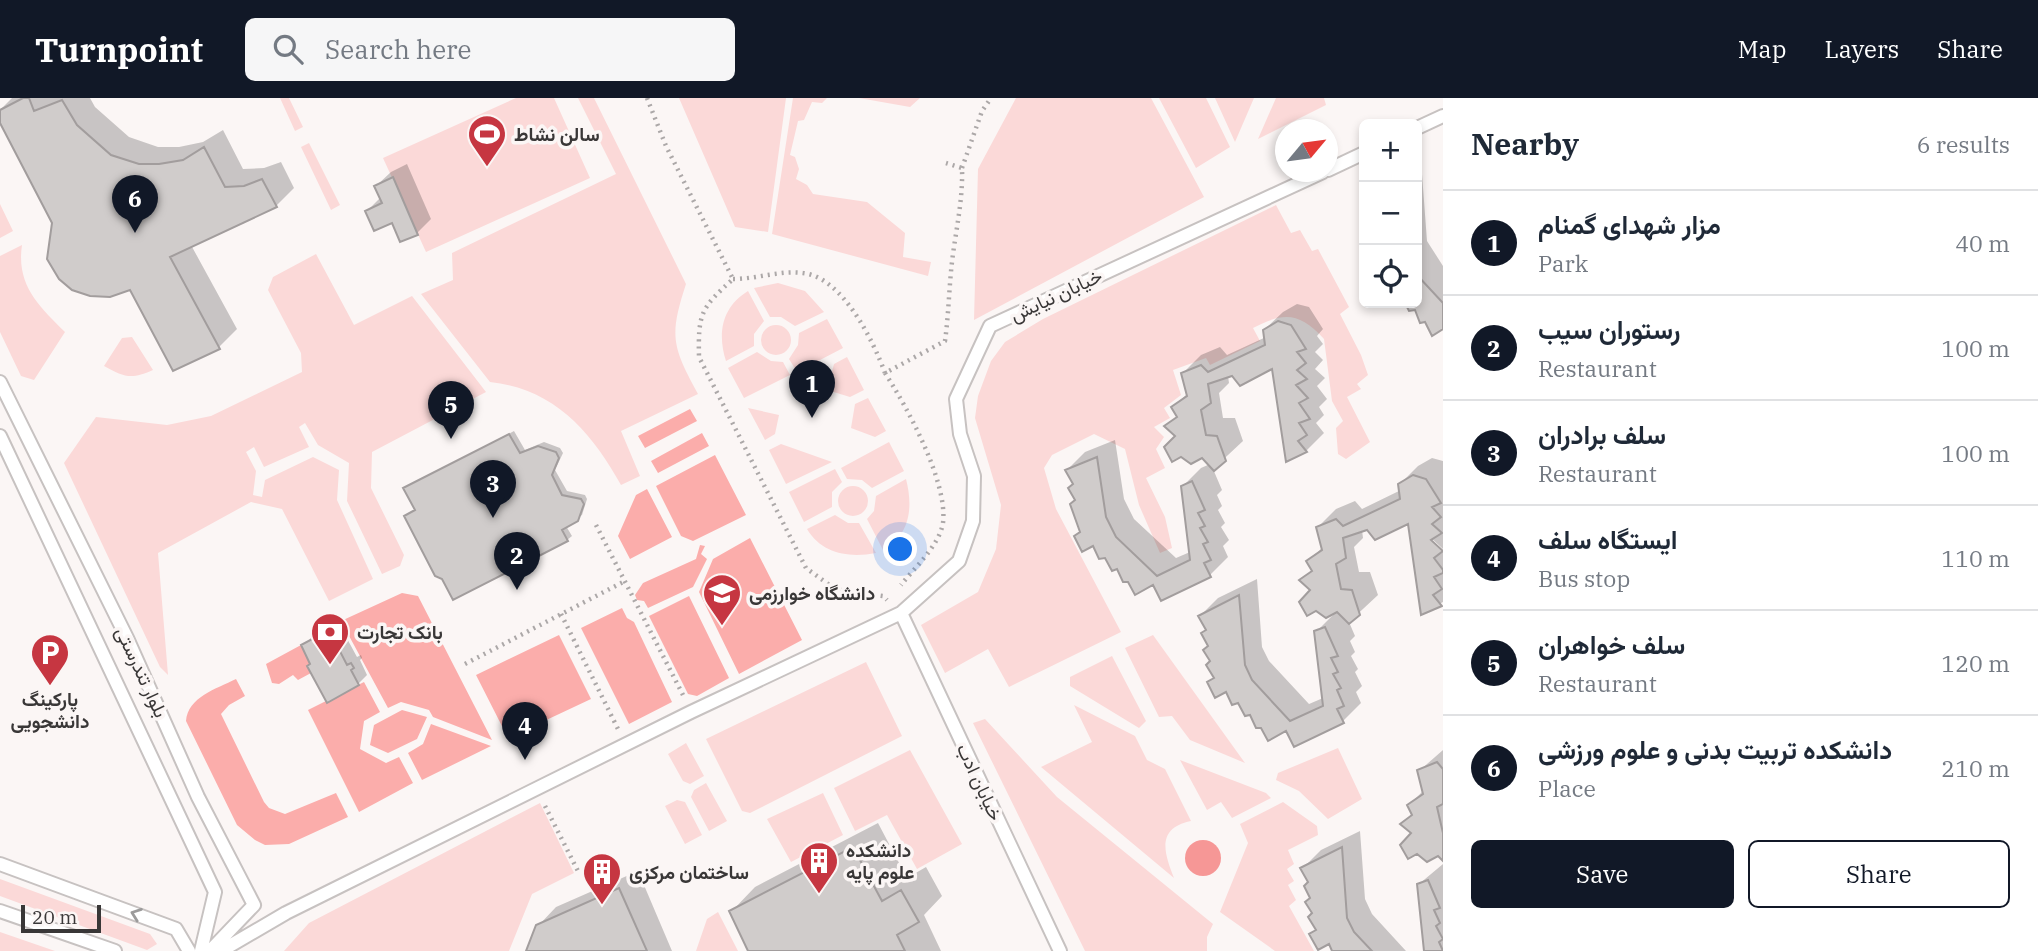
<!DOCTYPE html>
<meta charset="utf-8">
<style>
body{margin:0;font-family:"IBM Plex Serif",Vazirmatn,serif;background:#f6f6f7;color:#1f2937}
.controls{position:absolute;right:21px;top:21px;display:grid;overflow:hidden;border-radius:10px;box-shadow:0 4px 10px #0003}
.controls button{width:63px;height:63px;display:grid;place-items:center;padding:0;border:0;border-bottom:2px solid #e0e1e3;background:#fff;color:#1f2937;font:35px sans-serif}
.compass{position:absolute;left:1275px;top:21px;width:63px;height:63px;border-radius:50%;background:#fff;box-shadow:0 4px 10px #0003;rotate:61deg}
.scale{position:absolute;left:21px;bottom:18px;width:80px;box-sizing:border-box;padding-left:7px;border:4px solid #393737;border-top:0;font-size:19px;line-height:24px;white-space:nowrap;color:#393737;-webkit-text-stroke:5px #fbf6f5;paint-order:stroke}
.you{position:absolute;left:901px;top:452px;width:24px;height:24px;margin:-18px;border:5px solid #fff;border-radius:50%;background:#1a73e8;box-shadow:0 0 0 10px #1a73e833}
.badge{display:grid;place-items:center;width:46px;height:46px;border-radius:50%;background:#111827;color:#fff;font-size:23px;font-weight:700}
.pin{position:absolute;translate:-50% -58px;filter:drop-shadow(0 2px 4px #0008)}
.pin::after{content:'';position:absolute;top:37px;width:24px;height:21px;background:inherit;clip-path:polygon(0 0,100% 0,50% 100%)}
.list{margin:0;padding:0;list-style:none}
h2{display:flex;justify-content:space-between;align-items:center;height:91px;margin:0;padding:0 28px;font-size:30px}
h2 small{font-size:23px;font-weight:400;color:#747a83}
.list li{display:grid;grid-template-columns:46px 1fr auto;gap:21px;align-items:center;box-sizing:border-box;height:105px;padding:0 28px;border-top:2px solid #e0e1e3}
.list b{display:block;font-size:26px;white-space:nowrap}
.list p{margin:0;font-size:23px;white-space:nowrap;color:#747a83}
.list em{font-size:23px;font-style:normal;color:#747a83}
.actions{display:flex;gap:14px;padding:21px 28px}
.actions a{flex:1;padding:16px 0;border:2px solid #111827;border-radius:10px;text-align:center;font-size:24px;color:#111827}
.actions .main{background:#111827;color:#fff}
.icon{flex:none;width:38px;height:38px;fill:none;stroke:currentColor;stroke-width:2;stroke-linecap:round;stroke-linejoin:round}
.map{position:relative;flex:none;width:1443px;height:853px;overflow:hidden}
header{display:flex;align-items:center;gap:42px;box-sizing:border-box;height:98px;padding:0 35px;background:#111827;color:#fff}
header strong{font-size:33px}
nav{display:flex;gap:38px;margin-inline-start:auto;font-size:24px}
.search{width:490px;height:63px;background:#f6f6f7;display:flex;align-items:center;gap:18px;box-sizing:border-box;padding:0 24px;border-radius:10px;color:#747a83;font-size:26px}
main{display:flex}
aside{flex:1;background:#fff}
.map>svg:first-child{display:block}
.green{fill:#fbd9d8}
.forest{fill:#fbadab}
.water{fill:#f69796}
.shadow{fill:#0003}
.building{fill:#d0cccb;stroke:#a29d9d;stroke-width:2}
.lines{fill:none;stroke-linecap:round;stroke-linejoin:round}
.lane-casing{stroke:#c7c2c1;stroke-width:16}
.path{stroke:#aca8a8;stroke-width:4.5;stroke-dasharray:2 5;stroke-linecap:butt}
.lane{stroke:#fff;stroke-width:12}
.oneway{stroke:#9c9b9b}
.labels{text-anchor:middle;stroke-width:7;stroke-linejoin:round;paint-order:stroke}
.poi-label{font-size:19px;font-weight:bold;fill:#393737;stroke:#fbf6f5;text-anchor:start}
.street-label{font-size:19px;fill:#393737;stroke:#fbf6f5}
</style>
<header>
<strong>Turnpoint</strong>
<div class="search"><svg class="icon" aria-label="search" viewBox="0 0 24 24"><circle cx="10" cy="10" r="6"/><path d="M15 15l6 6"/></svg>Search here</div>
<nav><a>Map</a><a>Layers</a><a>Share</a></nav>
</header>
<main>
<div class="map">
<svg width="1443" height="853" viewBox="0 0 1443 853">
<rect width="100%" height="100%" fill="#fbf6f5"/>
<path class="green" d="M 280,0 L 289,0 L 303,29 L 295,33 Z
M 516,0 L 554,0 L 590,80 L 426,154 L 383,60 Z
M 578,0 L 594,0 L 686,186 C 669,238 672,248 698,296 L 621,333 L 640,378 L 621,387 C 591,333 554,291 490,284 L 421,196 L 453,182 L 452,155 L 616,76 Z
M 679,0 L 786,0 L 768,134 L 735,129 Z
M 793,0 L 827,0 L 822,5 L 812,4 L 804,22 L 798,23 L 790,57 L 795,59 L 799,71 L 796,81 L 807,87 L 813,96 L 867,104 L 905,135 L 903,159 L 931,164 L 928,178 L 772,136 Z
M 859,0 L 920,0 L 910,9 Z
M 1016,0 L 1151,0 L 1204,99 L 974,222 L 978,71 Z
M 1159,0 L 1206,0 L 1230,49 L 1196,70 Z
M 1215,0 L 1254,0 L 1235,44 Z
M 1276,0 L 1324,0 L 1326,7 L 1258,41 Z
M 309,45 L 340,107 L 331,112 L 301,49 Z
M 0,106 L 13,133 L 0,140 Z
M 1276,107 L 1291,135 L 1300,132 L 1312,153 L 1318,151 L 1349,209 L 1340,216 L 1361,257 L 1368,277 L 1357,286 L 1361,291 L 1347,299 L 1370,344 L 1346,361 L 1338,356 L 1336,330 L 1343,323 L 1332,303 L 1324,241 C 1299,214 1284,214 1253,230 L 1260,243 L 1210,267 L 1206,260 L 1173,272 L 1181,297 L 1164,310 L 1170,320 L 1154,329 L 1164,339 L 1156,351 L 1165,370 L 1146,380 L 1165,419 L 1172,450 L 1160,455 L 1139,407 L 1125,351 L 1094,336 L 1052,357 L 1044,370 L 1056,411 L 1121,534 L 1009,589 L 988,551 L 945,575 L 921,527 L 978,494 L 996,451 L 1001,407 L 975,320 L 978,298 L 991,263 L 1005,244 L 1043,221 Z
M 22,147 C 16,187 39,208 65,234 L 34,282 L 21,278 L 0,234 L 0,158 Z
M 316,156 L 354,227 L 412,198 L 486,294 L 372,354 L 371,390 L 404,457 L 400,468 L 382,476 L 347,403 L 349,365 L 318,347 L 305,325 L 299,329 L 309,349 L 264,369 L 254,349 L 246,354 L 256,373 L 253,397 L 262,399 L 265,382 L 313,359 L 339,372 L 337,402 L 373,481 L 329,503 L 282,411 L 251,404 L 158,455 L 168,577 L 160,569 L 64,365 L 96,319 L 167,327 L 211,318 L 302,274 L 301,255 L 268,192 L 273,179 Z
M 778,185 L 805,193 L 824,214 L 795,228 L 781,219 L 770,219 L 754,190 Z
M 748,193 L 764,223 L 754,236 L 754,248 L 726,263 C 717,235 722,209 748,193 Z
M 827,221 L 843,250 L 797,274 L 789,261 L 798,247 L 799,235 Z
M761 242a15 15 0 1 1 30 0a15 15 0 1 1-30 0Z
M 132,239 L 153,272 C 131,282 124,279 104,268 L 122,240 Z
M 757,254 L 771,263 L 783,264 L 790,277 L 744,300 L 728,270 Z
M 847,259 L 864,292 L 850,299 L 827,292 L 834,266 Z
M 868,300 L 886,333 L 875,339 L 851,330 L 855,306 Z
M 748,310 L 779,317 L 775,336 L 765,342 Z
M 889,344 L 904,373 L 872,390 L 862,382 L 847,381 L 841,370 Z
M 781,346 L 832,364 L 786,386 L 769,352 Z
M 835,371 L 842,384 L 832,394 L 832,409 L 804,424 L 789,394 Z
M 906,381 C 913,408 911,437 883,452 L 867,421 L 874,413 L 876,398 Z
M838 403a15 15 0 1 1 30 0a15 15 0 1 1-30 0Z
M 835,417 L 848,425 L 859,425 L 876,455 C 849,460 822,456 807,431 Z
M 1153,537 L 1245,665 L 1190,642 L 1172,618 L 1159,619 L 1125,550 Z
M 1112,558 L 1146,623 L 1139,630 L 1070,588 L 1070,579 Z
M 866,564 L 902,638 L 750,715 L 742,713 L 706,641 Z
M 1074,607 L 1135,638 L 1147,662 L 1165,671 L 1191,723 C 1156,730 1164,755 1174,780 L 1041,669 L 1092,644 Z
M 985,621 L 1057,699 L 1213,826 L 1207,839 L 1207,853 L 1085,853 L 973,625 Z
M 686,645 L 704,678 L 690,686 L 683,683 L 668,656 Z
M 1338,650 L 1362,701 L 1328,721 L 1299,693 L 1276,682 L 1278,675 Z
M 910,652 L 962,746 L 917,771 L 887,717 L 855,733 L 834,690 Z
M 1180,662 L 1266,695 L 1271,700 L 1232,720 L 1221,704 L 1207,712 Z
M 706,685 L 727,723 L 709,733 L 691,699 L 694,692 Z
M 823,695 L 843,737 L 791,764 L 767,721 Z
M 677,702 L 685,704 L 702,737 L 685,746 L 665,708 Z
M 1283,704 L 1317,728 L 1318,737 L 1288,752 L 1294,766 L 1287,771 L 1294,783 L 1288,787 L 1296,802 L 1289,808 L 1314,853 L 1275,853 L 1220,814 L 1248,745 L 1240,726 Z
M 540,705 L 574,775 L 532,796 L 509,853 L 284,853 L 309,825 Z
M 0,781 L 150,836 L 157,846 L 147,852 L 0,798 Z
M 718,814 L 738,853 L 696,853 L 707,821 Z
M 0,834 L 55,853 L 0,853 Z"/>
<path class="forest" d="M 690,311 L 697,323 L 645,350 L 638,338 Z
M 702,335 L 709,348 L 658,375 L 651,363 Z
M 715,357 L 746,417 L 693,443 L 681,438 L 656,388 Z
M 647,391 L 672,439 L 630,461 L 618,438 L 636,397 Z
M 750,440 L 802,542 L 739,576 L 699,494 L 713,461 Z
M 700,447 L 705,448 L 701,456 L 707,461 L 693,489 L 648,510 L 644,503 L 637,502 L 635,497 L 643,485 L 696,461 Z
M 402,495 L 418,498 L 492,642 L 433,619 L 429,612 L 401,604 L 388,610 L 341,523 Z
M 689,498 L 729,580 L 697,598 L 688,596 L 649,518 Z
M 622,510 L 627,520 L 634,524 L 672,604 L 629,626 L 581,530 Z
M 559,537 L 591,601 L 508,640 L 476,577 Z
M 301,547 L 310,566 L 307,569 L 311,575 L 298,582 L 293,577 L 279,586 L 272,585 L 266,566 Z
M 236,581 L 245,598 L 229,607 L 221,616 L 264,704 L 269,710 L 285,716 L 336,695 L 348,719 L 289,746 L 265,747 L 255,742 L 237,727 L 186,623 C 188,599 216,591 236,581 Z
M 364,584 L 380,614 L 364,623 L 360,651 L 386,665 L 399,659 L 413,685 L 359,714 L 308,612 Z
M 402,612 L 427,619 L 417,641 L 388,655 L 370,647 L 374,627 Z
M 431,626 L 491,648 L 422,682 L 408,655 L 423,646 Z"/>
<path class="water" d="M1185 760a18 18 0 1 1 36 0a18 18 0 1 1-36 0Z"/>
<path class="shadow" d="M 12,0 L 90,0 L 95,9 L 129,39 L 158,49 L 179,49 L 203,44 L 223,32 L 243,71 L 264,70 L 281,64 L 294,90 L 276,108 L 191,147 L 237,231 L 219,249 L 174,271 L 131,190 L 54,124 L 0,21 L 0,12 Z
M 407,66 L 431,121 L 417,135 L 401,142 L 393,123 L 367,113 L 381,99 L 376,88 L 391,74 Z
M 1422,76 L 1427,143 L 1443,168 L 1443,229 L 1433,235 L 1416,210 L 1410,211 L 1407,205 L 1417,205 L 1417,78 Z
M 1297,206 L 1309,209 L 1323,231 L 1317,238 L 1323,246 L 1315,254 L 1323,262 L 1315,271 L 1325,280 L 1317,288 L 1327,301 L 1319,309 L 1324,317 L 1316,325 L 1324,335 L 1306,353 L 1287,361 L 1274,269 L 1228,278 L 1229,285 L 1219,295 L 1223,320 L 1235,320 L 1243,343 L 1213,371 L 1222,392 L 1217,397 L 1222,408 L 1218,412 L 1225,425 L 1221,429 L 1229,442 L 1223,448 L 1228,459 L 1210,477 L 1154,484 L 1129,482 L 1094,445 L 1076,438 L 1081,432 L 1074,386 L 1067,372 L 1085,354 L 1115,342 L 1124,401 L 1134,421 L 1176,460 L 1190,454 L 1183,388 L 1201,370 L 1210,366 L 1167,328 L 1178,317 L 1173,309 L 1188,295 L 1183,275 L 1201,257 L 1220,249 L 1227,257 L 1266,239 L 1264,232 L 1283,214 Z
M 514,333 L 525,352 L 544,344 L 560,350 L 563,355 L 555,372 L 567,393 L 585,397 L 587,401 L 582,417 L 566,428 L 572,438 L 567,442 L 454,500 L 407,418 L 417,410 L 405,390 Z
M 1432,360 L 1443,363 L 1443,451 L 1430,439 L 1430,444 L 1443,453 L 1443,504 L 1422,515 L 1409,423 L 1362,432 L 1363,440 L 1354,449 L 1359,474 L 1370,474 L 1378,497 L 1349,524 L 1355,538 L 1350,543 L 1355,554 L 1351,558 L 1358,571 L 1355,574 L 1362,588 L 1356,594 L 1361,605 L 1343,623 L 1287,630 L 1251,615 L 1227,591 L 1209,584 L 1215,578 L 1208,532 L 1200,518 L 1218,500 L 1257,481 L 1262,549 L 1269,563 L 1309,606 L 1323,600 L 1316,534 L 1336,514 L 1302,482 L 1313,471 L 1308,463 L 1323,449 L 1318,429 L 1336,411 L 1355,403 L 1362,411 L 1401,392 L 1400,386 L 1418,368 Z
M 338,524 L 357,559 L 361,557 L 362,560 L 360,562 L 367,577 L 358,586 L 312,566 L 304,547 L 313,538 Z
M 1443,652 L 1443,760 L 1403,726 L 1414,715 L 1409,707 L 1424,692 L 1419,673 Z
M 878,725 L 907,780 L 926,769 L 942,798 L 924,817 L 941,853 L 750,853 L 731,814 L 755,789 Z
M 1360,733 L 1365,801 L 1372,816 L 1406,853 L 1334,853 L 1329,843 L 1311,836 L 1317,830 L 1310,784 L 1303,770 L 1321,752 Z
M 1443,766 L 1443,853 L 1423,853 L 1426,852 L 1419,786 Z
M 638,773 L 672,853 L 528,853 L 538,828 L 556,809 Z"/>
<path class="building" d="M 23,0 L 29,0 L 34,13 L 62,2 L 77,27 L 111,57 L 139,66 L 159,66 L 183,62 L 204,49 L 225,89 L 244,88 L 262,81 L 277,109 L 170,159 L 220,251 L 173,273 L 130,192 L 110,199 L 90,198 L 72,192 L 59,181 L 47,161 L 52,125 L 0,25 L 0,12 Z
M 393,79 L 418,137 L 400,144 L 392,125 L 374,133 L 365,113 L 382,105 L 374,88 Z
M 1417,177 L 1443,205 L 1443,231 L 1432,238 L 1425,224 L 1420,225 L 1415,212 L 1409,213 L 1405,205 L 1417,205 Z
M 1278,223 L 1291,227 L 1306,251 L 1297,254 L 1306,265 L 1297,272 L 1307,281 L 1296,287 L 1308,300 L 1299,305 L 1310,321 L 1299,325 L 1307,337 L 1298,343 L 1307,354 L 1286,364 L 1272,271 L 1240,288 L 1232,278 L 1208,286 L 1211,305 L 1201,312 L 1206,337 L 1217,338 L 1226,363 L 1214,373 L 1202,360 L 1191,366 L 1181,359 L 1172,364 L 1164,349 L 1175,338 L 1164,328 L 1177,319 L 1171,309 L 1187,298 L 1181,275 L 1201,267 L 1208,274 L 1265,247 L 1263,232 Z
M 509,336 L 520,355 L 538,348 L 556,354 L 559,360 L 552,377 L 562,397 L 581,401 L 584,406 L 578,423 L 562,432 L 568,443 L 453,502 L 442,481 L 435,478 L 404,418 L 415,412 L 403,390 Z
M 1097,359 L 1106,419 L 1116,439 L 1157,478 L 1190,462 L 1181,388 L 1192,383 L 1205,412 L 1198,415 L 1205,428 L 1200,430 L 1208,444 L 1203,446 L 1211,462 L 1204,465 L 1211,479 L 1161,503 L 1153,487 L 1135,497 L 1128,484 L 1123,484 L 1117,471 L 1112,473 L 1105,460 L 1099,461 L 1093,448 L 1082,454 L 1074,438 L 1080,434 L 1070,406 L 1075,402 L 1068,390 L 1073,386 L 1065,372 Z
M 1413,377 L 1426,381 L 1441,405 L 1432,409 L 1441,419 L 1432,426 L 1442,435 L 1431,442 L 1443,453 L 1434,460 L 1443,472 L 1443,475 L 1434,479 L 1442,491 L 1433,497 L 1442,508 L 1421,517 L 1408,426 L 1375,442 L 1367,432 L 1343,440 L 1346,460 L 1336,466 L 1341,491 L 1352,492 L 1360,517 L 1349,526 L 1337,514 L 1326,520 L 1316,513 L 1307,518 L 1299,504 L 1310,492 L 1299,482 L 1312,473 L 1306,463 L 1322,452 L 1316,429 L 1336,421 L 1343,428 L 1400,401 L 1398,386 Z
M 1239,497 L 1245,567 L 1252,582 L 1290,623 L 1323,608 L 1314,533 L 1325,529 L 1338,558 L 1331,560 L 1338,574 L 1333,576 L 1341,590 L 1337,592 L 1344,608 L 1337,611 L 1344,625 L 1294,649 L 1286,633 L 1268,643 L 1261,630 L 1256,630 L 1250,617 L 1245,618 L 1238,605 L 1232,607 L 1226,594 L 1215,600 L 1207,584 L 1214,580 L 1206,567 L 1210,563 L 1203,552 L 1208,548 L 1201,535 L 1206,532 L 1198,518 Z
M 329,532 L 347,567 L 351,565 L 354,570 L 351,572 L 359,587 L 327,605 L 307,568 L 310,566 L 301,547 Z
M 1437,664 L 1443,671 L 1443,706 L 1437,709 L 1443,735 L 1443,763 L 1438,758 L 1427,764 L 1417,756 L 1408,761 L 1400,747 L 1411,735 L 1400,726 L 1412,717 L 1407,707 L 1423,696 L 1417,672 Z
M 853,749 L 882,803 L 901,792 L 919,824 L 897,837 L 905,853 L 748,853 L 729,813 Z
M 1342,749 L 1347,820 L 1354,834 L 1372,853 L 1332,853 L 1329,846 L 1318,852 L 1309,836 L 1316,832 L 1308,819 L 1312,815 L 1305,804 L 1310,800 L 1304,788 L 1308,784 L 1300,770 Z
M 1428,782 L 1440,810 L 1434,812 L 1440,825 L 1436,828 L 1443,841 L 1439,844 L 1443,853 L 1424,853 L 1417,786 Z
M 619,790 L 647,853 L 526,853 L 536,827 Z"/>
<g class="lines">
<defs>
<path id="lane" d="M 1417,30 L 1443,18
M 1328,72 L 1364,55
M 0,284 L 127,540 L 198,699 L 254,807 L 210,853
M 0,338 L 215,794 L 201,853
M 901,515 L 1060,853
M 0,766 L 176,831 L 189,853
M 0,813 L 115,853
M 221,853 L 286,815 L 691,614 L 901,515 L 959,463 L 973,423 L 974,378 L 960,336 L 956,301 L 990,228 L 1323,74"/>
</defs>
<use href="#lane" class="lane-casing"/>
<path class="path" d="M 647,0 L 666,48 L 733,181 C 701,210 698,215 699,259 L 806,470 L 835,491 L 883,498 L 887,502
M 962,70 L 982,13 L 991,0
M 733,181 C 757,181 780,172 803,175 C 842,179 873,242 885,275 L 945,243 C 949,214 949,185 953,156 C 957,127 963,99 962,70 L 946,65
M 885,275 C 907,309 948,384 943,425 C 939,448 915,469 901,487
M 596,427 L 683,597
M 561,516 L 618,631
M 465,566 L 625,483
M 545,708 L 579,775"/>
<use href="#lane" class="lane"/>
</g>
<defs><path id="oneway-chevron" d="M-2-3.5L2.5 0L-2 3.5" fill="none" stroke-width="1.6" stroke-linecap="round" stroke-linejoin="round" transform="scale(1.75)"/></defs>
<use class="oneway" href="#oneway-chevron" transform="translate(136 816) rotate(-160)"/>
<defs>
<symbol id="stadium-pin" viewBox="-11 -11 22 30"><path d="M0 17L-7.5 6A9.5 9.5 0 1 1 7.5 6Z" fill="#c63641" stroke="#fbf6f5"/><path d="M0-5a6.5 5 0 1 0 0 10a6.5 5 0 1 0 0-10ZM-3.5-1.8h7v3.6h-7Z" fill="#fff"/></symbol>
<symbol id="university-pin" viewBox="-11 -11 22 30"><path d="M0 17L-7.5 6A9.5 9.5 0 1 1 7.5 6Z" fill="#c63641" stroke="#fbf6f5"/><path d="M0-5L7-2L0 1L-7-2ZM-4 1L0 2.5L4 1V4Q0 6-4 4Z" fill="#fff"/></symbol>
<symbol id="bank-pin" viewBox="-11 -11 22 30"><path d="M0 17L-7.5 6A9.5 9.5 0 1 1 7.5 6Z" fill="#c63641" stroke="#fbf6f5"/><path d="M-6-4H6V4H-6ZM0-2.3a2.3 2.3 0 1 0 0 4.6a2.3 2.3 0 1 0 0-4.6Z" fill="#fff"/></symbol>
<symbol id="parking-pin" viewBox="-11 -11 22 30"><path d="M0 17L-7.5 6A9.5 9.5 0 1 1 7.5 6Z" fill="#c63641" stroke="#fbf6f5"/><path d="M-3.5-5.5H1a3.5 3.5 0 0 1 0 7H-1V5.5H-3.5ZM-1-3.4V-.6H.8a1.4 1.4 0 0 0 0-2.8Z" fill="#fff"/></symbol>
<symbol id="building-pin" viewBox="-11 -11 22 30"><path d="M0 17L-7.5 6A9.5 9.5 0 1 1 7.5 6Z" fill="#c63641" stroke="#fbf6f5"/><path d="M-4-6H4V6H1V3H-1V6H-4ZM-2.5-4.3h1.7v1.8h-1.7ZM.8-4.3h1.7v1.8H.8ZM-2.5-1h1.7V.8h-1.7ZM.8-1h1.7V.8H.8Z" fill="#fff"/></symbol>
</defs>
<g fill-rule="evenodd">
<use href="#stadium-pin" x="465" y="14" width="44" height="60"/>
<use href="#university-pin" x="700" y="473" width="44" height="60"/>
<use href="#bank-pin" x="308" y="512" width="44" height="60"/>
<use href="#parking-pin" x="28" y="533" width="44" height="60"/>
<use href="#building-pin" x="797" y="741" width="44" height="60"/>
<use href="#building-pin" x="580" y="752" width="44" height="60"/>
</g>
<g class="labels">
<g class="poi-label">
<text x="514" y="43">سالن نشاط</text>
<text x="749" y="502">دانشگاه خوارزمی</text>
<text x="357" y="541">بانک تجارت</text>
<text x="50" y="608" text-anchor="middle">پارکینگ<tspan x="50" dy="22">دانشجویی</tspan></text>
<text x="846" y="759">دانشکده<tspan x="846" dy="22">علوم پایه</tspan></text>
<text x="629" y="781">ساختمان مرکزی</text>
</g>
<g class="street-label">
<text transform="translate(1056 197) rotate(-25)" y="7">خیابان نیایش</text>
<text transform="translate(142 574) rotate(65)" y="7">بلوار تندرستی</text>
<text transform="translate(980 684) rotate(65)" y="7">خیابان ادب</text>
</g>
</g>
</svg>
<div class="controls">
<button>+</button>
<button>−</button>
<button><svg class="icon" aria-label="locate" viewBox="0 0 24 24"><circle cx="12" cy="12" r="6"/><path d="M12 2v4M12 18v4M2 12h4M18 12h4"/></svg></button>
</div>
<svg class="compass" viewBox="-18 -18 36 36"><path d="M0-13l5 13h-10z" fill="#e53935"/><path d="M0 13l5-13h-10z" fill="#747a83"/></svg>
<div class="scale">20 m</div>
<div class="you"></div>
<div class="pin badge" style="left:812px;top:320px">1</div>
<div class="pin badge" style="left:517px;top:492px">2</div>
<div class="pin badge" style="left:493px;top:420px">3</div>
<div class="pin badge" style="left:525px;top:662px">4</div>
<div class="pin badge" style="left:451px;top:341px">5</div>
<div class="pin badge" style="left:135px;top:135px">6</div>
</div>
<aside>
<h2>Nearby<small>6 results</small></h2>
<ul class="list">
<li><span class="badge">1</span><div><b>مزار شهدای گمنام</b><p>Park</p></div><em>40 m</em></li>
<li><span class="badge">2</span><div><b>رستوران سیب</b><p>Restaurant</p></div><em>100 m</em></li>
<li><span class="badge">3</span><div><b>سلف برادران</b><p>Restaurant</p></div><em>100 m</em></li>
<li><span class="badge">4</span><div><b>ایستگاه سلف</b><p>Bus stop</p></div><em>110 m</em></li>
<li><span class="badge">5</span><div><b>سلف خواهران</b><p>Restaurant</p></div><em>120 m</em></li>
<li><span class="badge">6</span><div><b>دانشکده تربیت بدنی و علوم ورزشی</b><p>Place</p></div><em>210 m</em></li>
</ul>
<div class="actions"><a class="main">Save</a><a>Share</a></div>
</aside>
</main>
